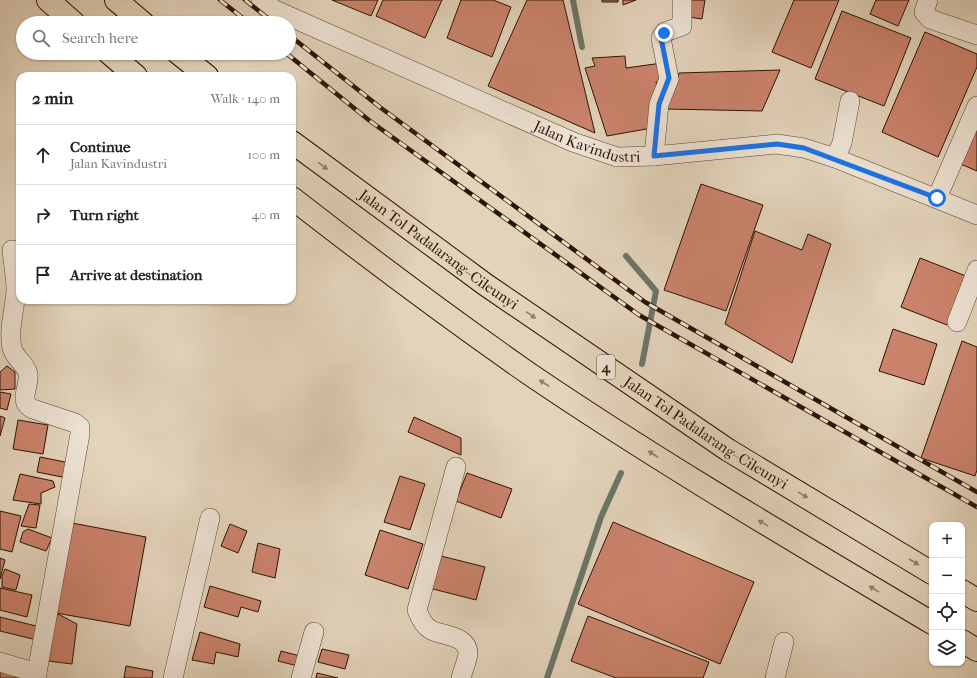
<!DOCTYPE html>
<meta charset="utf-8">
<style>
body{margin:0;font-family:"IM FELL French Canon",serif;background:#f6f6f6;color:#222}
.controls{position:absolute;right:12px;bottom:12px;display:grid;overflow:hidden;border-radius:8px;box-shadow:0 1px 3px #0004}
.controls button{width:36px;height:36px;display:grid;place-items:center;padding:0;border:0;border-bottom:1px solid #e0e0e0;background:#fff;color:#222;font:20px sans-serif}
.stop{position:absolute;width:12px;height:12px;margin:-9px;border:3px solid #1a73e8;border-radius:50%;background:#fff}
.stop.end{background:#1a73e8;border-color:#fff;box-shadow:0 1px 4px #0008}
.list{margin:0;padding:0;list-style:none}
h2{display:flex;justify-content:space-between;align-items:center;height:52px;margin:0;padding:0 16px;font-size:17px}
h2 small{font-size:13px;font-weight:400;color:#767676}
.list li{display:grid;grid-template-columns:26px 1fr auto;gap:12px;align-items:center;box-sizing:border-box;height:60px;padding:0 16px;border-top:1px solid #e0e0e0}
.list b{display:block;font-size:15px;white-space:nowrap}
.list p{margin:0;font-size:13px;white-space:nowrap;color:#767676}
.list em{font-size:13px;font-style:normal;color:#767676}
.icon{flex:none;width:22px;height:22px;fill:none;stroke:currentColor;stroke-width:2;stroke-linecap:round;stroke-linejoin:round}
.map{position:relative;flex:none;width:977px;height:678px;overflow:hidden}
.search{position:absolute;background:#fff;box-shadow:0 1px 3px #0004;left:16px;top:16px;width:280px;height:44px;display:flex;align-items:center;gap:10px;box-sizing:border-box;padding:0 14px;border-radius:22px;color:#767676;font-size:15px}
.panel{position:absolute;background:#fff;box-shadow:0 1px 3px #0004;left:16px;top:72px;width:280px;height:232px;border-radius:12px}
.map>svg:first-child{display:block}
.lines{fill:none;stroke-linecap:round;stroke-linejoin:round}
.stream{stroke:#6c7668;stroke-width:6}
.building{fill:#cb836c;stroke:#2d1302}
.minor-casing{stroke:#5a4330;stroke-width:20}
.highway-casing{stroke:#2d1302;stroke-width:24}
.minor{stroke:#ede2d3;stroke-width:19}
.highway{stroke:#e3d3bb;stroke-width:22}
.rail-casing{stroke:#2d1302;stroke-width:4.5}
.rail{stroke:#ede2d3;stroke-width:3;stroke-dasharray:9;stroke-linecap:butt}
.oneway{fill:#917d68}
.route{stroke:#1a73e8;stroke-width:5}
.labels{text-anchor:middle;stroke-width:3;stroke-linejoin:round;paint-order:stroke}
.shield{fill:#ede2d3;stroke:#675141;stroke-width:1}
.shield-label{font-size:14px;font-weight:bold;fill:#2d1302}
.street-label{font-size:15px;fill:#2d1302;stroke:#ede2d3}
</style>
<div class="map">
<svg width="977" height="678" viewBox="0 0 977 678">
<rect width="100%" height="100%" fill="#e3d3bb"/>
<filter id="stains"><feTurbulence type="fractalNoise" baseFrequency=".005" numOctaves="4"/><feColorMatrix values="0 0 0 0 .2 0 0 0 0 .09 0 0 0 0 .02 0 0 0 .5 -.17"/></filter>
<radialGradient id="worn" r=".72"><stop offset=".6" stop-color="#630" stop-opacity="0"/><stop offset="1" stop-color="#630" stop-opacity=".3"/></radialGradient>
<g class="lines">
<path class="stream" d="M 573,0 L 582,47
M 626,256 L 656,291 L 642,364
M 547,678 L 601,517 L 621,473"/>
</g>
<path class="building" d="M 332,0 L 378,0 L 371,16 Z
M 383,0 L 442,0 L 425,38 L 376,16 Z
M 461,0 L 493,0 L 511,7 L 492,57 L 447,38 Z
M 527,0 L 563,0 L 595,133 L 488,86 Z
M 602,0 L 618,0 L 618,2 L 602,2 Z
M 623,0 L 636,0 L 623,5 Z
M 691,0 L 705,0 L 702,19 L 689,17 Z
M 794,0 L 839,0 L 811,68 L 772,52 Z
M 876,0 L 909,0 L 898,26 L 870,14 Z
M 842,11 L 911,38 L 884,106 L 815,79 Z
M 925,32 L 977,54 L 977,67 L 938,157 L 882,132 Z
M 625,56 L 626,68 L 662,63 L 664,80 L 656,82 L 659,96 L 652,128 L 607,136 L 585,68 L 595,66 L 592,58 Z
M 780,70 L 762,111 L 666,109 L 679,73 Z
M 977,115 L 977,171 L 958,163 Z
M 701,184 L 763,205 L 726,311 L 664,290 Z
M 755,231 L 802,250 L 808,234 L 831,244 L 792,363 L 725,324 Z
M 920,258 L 966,276 L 947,325 L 901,307 Z
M 893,329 L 937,344 L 924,385 L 879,371 Z
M 962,341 L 977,347 L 977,470 L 975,476 L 921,458 Z
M 7,366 L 15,372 L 15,389 L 0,390 L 0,372 Z
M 0,392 L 11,394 L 7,410 L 0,408 Z
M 0,416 L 5,418 L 0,436 Z
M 414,417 L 461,438 L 461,455 L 408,432 Z
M 18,420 L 48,425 L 43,454 L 13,449 Z
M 40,457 L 70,463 L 67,478 L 37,472 Z
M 467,473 L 512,489 L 501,518 L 456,501 Z
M 20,474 L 53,481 L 55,487 L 41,493 L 41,504 L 13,500 Z
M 400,476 L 425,484 L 410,530 L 384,522 Z
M 29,504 L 40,505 L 36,528 L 21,526 Z
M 0,511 L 21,516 L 12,552 L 0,549 Z
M 613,522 L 754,582 L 720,664 L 578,604 Z
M 72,523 L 146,537 L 130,626 L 56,613 Z
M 230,524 L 247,531 L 238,553 L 221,546 Z
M 28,529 L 52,538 L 46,551 L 20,542 L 23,532 Z
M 380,530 L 423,544 L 408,589 L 365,575 Z
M 258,543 L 280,549 L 275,578 L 252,572 Z
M 437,555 L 485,567 L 476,600 L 429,588 Z
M 0,558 L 5,560 L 0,579 Z
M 5,569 L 20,575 L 16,590 L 2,587 L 2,576 Z
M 210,586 L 261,601 L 258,612 L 241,607 L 238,617 L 204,607 Z
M 0,588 L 32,595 L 27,617 L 0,610 Z
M 56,613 L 77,624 L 72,664 L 48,661 Z
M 588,616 L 709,662 L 703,678 L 616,678 L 571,661 Z
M 0,617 L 40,627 L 37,640 L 0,631 Z
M 200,632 L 240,644 L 238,657 L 216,652 L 214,664 L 192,660 Z
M 322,649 L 349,655 L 345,669 L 318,662 Z
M 281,651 L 300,656 L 298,666 L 278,661 Z
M 126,666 L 153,671 L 152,678 L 124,678 Z
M 0,668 L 31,678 L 0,678 Z
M 317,673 L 338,678 L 316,678 Z"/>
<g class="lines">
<defs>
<g id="minor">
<path id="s1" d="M 261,0 L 275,10 L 573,142 L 617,157 L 654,156 L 777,144 L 804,148 L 835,158 L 977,215"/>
<path d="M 928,0 L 924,12 L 930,19 L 977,35"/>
<path d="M 654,156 L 659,104 L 669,79 L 661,38 L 665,32 L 682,26 L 682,0"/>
<path d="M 835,158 L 842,143 L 850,101"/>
<path d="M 937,198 L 977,106"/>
<path d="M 12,250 C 13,263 16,277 16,290 C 15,310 8,328 12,348 C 15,359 26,364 28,374 C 30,387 17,402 33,409 L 75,423 L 80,427 L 80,434 L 36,678"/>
<path d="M 957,322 L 977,270"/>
<path d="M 456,467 L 417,610 C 420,618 424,626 431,630 C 443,636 468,635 468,654 C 467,661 463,670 461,678"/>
<path d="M 0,662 L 37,673"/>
<path d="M 173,678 L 210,518"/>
<path d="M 301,678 L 314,632"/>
<path d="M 775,678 L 784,642"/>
</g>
<g id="highway">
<path d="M 48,0 L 74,23"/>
<path d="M 116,0 L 143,23"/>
<path d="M 109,53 L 136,76"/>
<path d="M 178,53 L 207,76"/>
<path id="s2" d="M 292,142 L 486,285 L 728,450 L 932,573"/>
<path d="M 292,198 C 369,258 448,317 528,373 C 659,462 796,542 932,623"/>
<path d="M 962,591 L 977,600"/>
<path d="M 962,641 L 977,650"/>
</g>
</defs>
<use href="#minor" class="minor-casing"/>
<use href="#highway" class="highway-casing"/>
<use href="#minor" class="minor"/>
<use href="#highway" class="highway"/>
<defs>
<path id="rail" d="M 220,0 L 249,23
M 245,0 L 274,23
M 289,35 L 381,108 L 645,302 L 977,492
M 286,53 L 370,121 L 639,315 L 977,507"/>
</defs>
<use href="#rail" class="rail-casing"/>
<use href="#rail" class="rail"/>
</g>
<defs><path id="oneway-solid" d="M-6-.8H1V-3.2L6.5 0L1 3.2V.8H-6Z"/></defs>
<g class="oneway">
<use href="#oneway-solid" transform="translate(323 166) rotate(37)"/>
<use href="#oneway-solid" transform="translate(531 315) rotate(34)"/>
<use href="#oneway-solid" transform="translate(544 383) rotate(-147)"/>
<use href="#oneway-solid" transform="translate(653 454) rotate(-147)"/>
<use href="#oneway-solid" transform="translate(803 495) rotate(31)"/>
<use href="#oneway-solid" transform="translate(763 523) rotate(-149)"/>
<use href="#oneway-solid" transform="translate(914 562) rotate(31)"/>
<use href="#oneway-solid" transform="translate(874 589) rotate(-149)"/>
</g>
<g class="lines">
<path class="route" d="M 664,33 L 661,38 L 669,78 L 659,104 L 654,156 L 777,144 L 804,148 L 937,198"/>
</g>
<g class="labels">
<rect class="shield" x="597" y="355" width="18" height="24" rx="3"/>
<g class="shield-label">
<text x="606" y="372">4</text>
</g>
<g class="street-label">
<text dy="5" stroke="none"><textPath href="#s1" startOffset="357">Jalan Kavindustri</textPath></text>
<text dy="5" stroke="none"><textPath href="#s2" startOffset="182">Jalan Tol Padalarang–Cileunyi</textPath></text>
<text dy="5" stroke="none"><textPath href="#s2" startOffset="506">Jalan Tol Padalarang–Cileunyi</textPath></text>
</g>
</g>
<rect width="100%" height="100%" filter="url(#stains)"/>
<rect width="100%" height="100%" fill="url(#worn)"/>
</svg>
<div class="controls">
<button>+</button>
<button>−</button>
<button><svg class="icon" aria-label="locate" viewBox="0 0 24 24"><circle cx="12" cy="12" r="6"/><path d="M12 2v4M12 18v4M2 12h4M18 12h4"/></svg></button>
<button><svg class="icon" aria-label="layers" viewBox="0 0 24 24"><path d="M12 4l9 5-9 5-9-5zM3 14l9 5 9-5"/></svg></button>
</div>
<div class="stop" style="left:937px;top:198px"></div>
<div class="stop end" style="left:664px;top:33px"></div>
<div class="search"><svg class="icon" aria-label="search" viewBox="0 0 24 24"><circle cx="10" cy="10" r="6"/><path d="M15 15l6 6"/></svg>Search here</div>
<section class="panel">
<h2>2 min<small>Walk · 140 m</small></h2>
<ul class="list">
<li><svg class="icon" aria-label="ahead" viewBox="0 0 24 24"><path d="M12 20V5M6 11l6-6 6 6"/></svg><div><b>Continue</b><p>Jalan Kavindustri</p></div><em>100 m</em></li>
<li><svg class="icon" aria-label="right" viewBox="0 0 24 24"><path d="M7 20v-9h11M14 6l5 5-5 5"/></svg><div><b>Turn right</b></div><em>40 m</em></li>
<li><svg class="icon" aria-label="arrive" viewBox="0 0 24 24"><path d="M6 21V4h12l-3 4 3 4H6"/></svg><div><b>Arrive at destination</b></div></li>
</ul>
</section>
</div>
